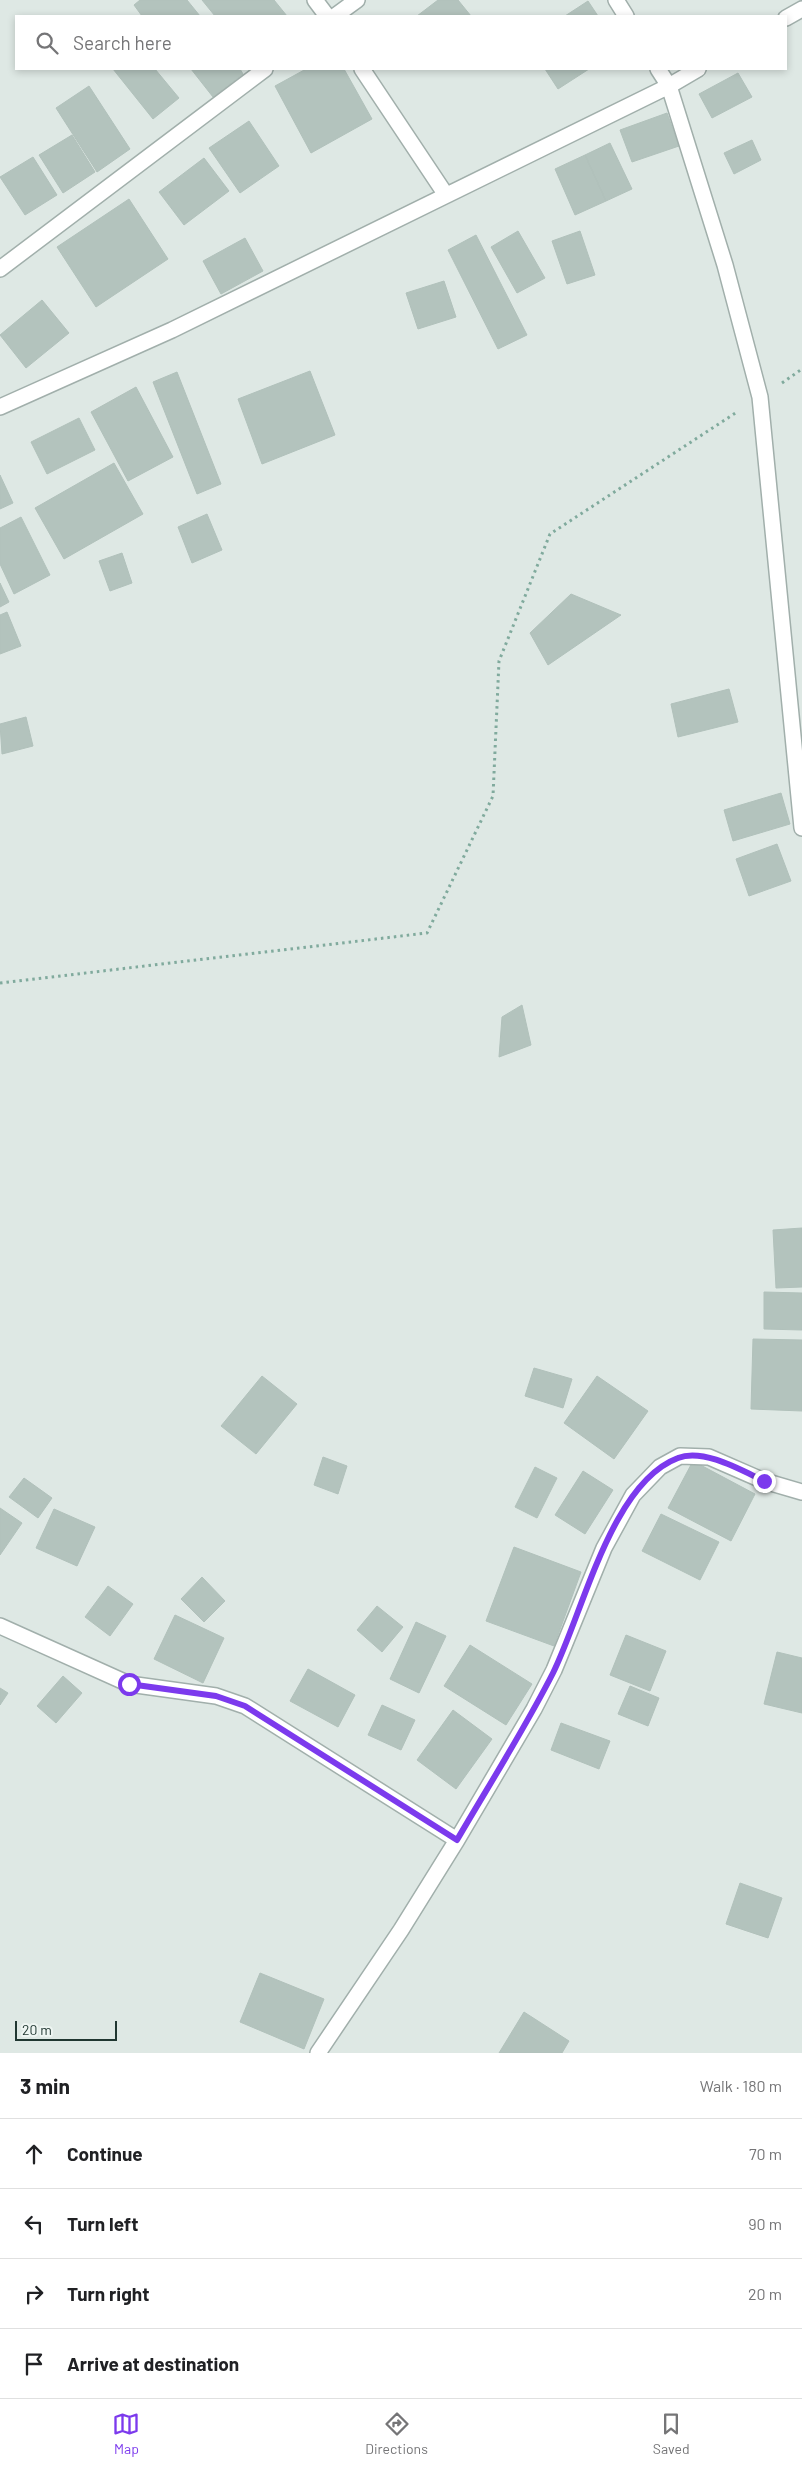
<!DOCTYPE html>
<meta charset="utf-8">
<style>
body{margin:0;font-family:Barlow,sans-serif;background:#f6f6f6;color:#202124}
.scale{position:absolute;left:15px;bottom:12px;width:102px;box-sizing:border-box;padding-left:5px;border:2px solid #203731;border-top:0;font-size:14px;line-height:18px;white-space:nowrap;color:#203731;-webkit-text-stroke:4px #eef5f2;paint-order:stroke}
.stop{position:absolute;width:15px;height:15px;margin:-11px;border:4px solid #7c3aed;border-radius:50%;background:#fff}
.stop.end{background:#7c3aed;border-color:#fff;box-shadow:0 1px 5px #0008}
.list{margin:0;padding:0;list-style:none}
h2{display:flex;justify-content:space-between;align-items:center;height:65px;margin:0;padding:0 20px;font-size:21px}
h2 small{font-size:16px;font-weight:400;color:#757577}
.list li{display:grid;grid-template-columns:32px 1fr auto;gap:15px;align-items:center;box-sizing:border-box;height:70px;padding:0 20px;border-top:1px solid #e0e0e0}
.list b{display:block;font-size:19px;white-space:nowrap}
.list em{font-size:16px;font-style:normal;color:#757577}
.icon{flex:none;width:28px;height:28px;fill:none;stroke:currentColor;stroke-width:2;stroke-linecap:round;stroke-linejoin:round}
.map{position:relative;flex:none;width:802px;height:2053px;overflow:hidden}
.search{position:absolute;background:#fff;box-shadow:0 2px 8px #0003;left:15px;right:15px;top:15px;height:55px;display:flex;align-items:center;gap:12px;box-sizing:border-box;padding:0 18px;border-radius:0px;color:#757577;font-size:19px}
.sheet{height:345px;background:#fff}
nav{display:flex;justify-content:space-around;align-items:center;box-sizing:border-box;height:70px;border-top:1px solid #e0e0e0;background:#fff;font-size:14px;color:#757577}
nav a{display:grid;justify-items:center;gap:2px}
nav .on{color:#7c3aed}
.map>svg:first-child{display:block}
.building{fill:#b3c3bd;stroke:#b1c1bb}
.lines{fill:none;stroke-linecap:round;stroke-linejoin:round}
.street-casing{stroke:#a1afab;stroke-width:18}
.path{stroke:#80aa9d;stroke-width:3;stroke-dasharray:2.5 4;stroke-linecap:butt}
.street{stroke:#fff;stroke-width:15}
.route{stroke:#7c3aed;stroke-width:6}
</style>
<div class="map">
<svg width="802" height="2053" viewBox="0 0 802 2053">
<rect width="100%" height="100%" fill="#dee8e4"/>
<path class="building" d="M 140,0 L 187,0 L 200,16 L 142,16 L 134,5 Z
M 202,0 L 274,0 L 287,16 L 215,16 Z
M 438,0 L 458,0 L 471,16 L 417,16 Z
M 588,1 L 598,16 L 565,16 Z
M 113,69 L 155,69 L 179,98 L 153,119 Z
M 191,69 L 240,69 L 243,74 L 213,97 Z
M 306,69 L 344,69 L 372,119 L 311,153 L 275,86 Z
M 545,69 L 589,69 L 558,89 Z
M 738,73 L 752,97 L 712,118 L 699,94 Z
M 89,86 L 130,149 L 97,172 L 56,108 Z
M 667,113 L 679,146 L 632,162 L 620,130 Z
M 249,121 L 279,166 L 240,193 L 209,148 Z
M 72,135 L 95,172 L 63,193 L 39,155 Z
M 752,140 L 761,160 L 734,174 L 724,153 Z
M 610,143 L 632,189 L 606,201 L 585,155 Z
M 585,155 L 606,201 L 575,215 L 555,169 Z
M 33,157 L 57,195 L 25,215 L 0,177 Z
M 204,158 L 229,191 L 184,225 L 159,192 Z
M 129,199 L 168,259 L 96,307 L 57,247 Z
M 518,231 L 545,278 L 517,293 L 491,247 Z
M 580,231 L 595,275 L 567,284 L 552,241 Z
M 476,235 L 527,335 L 498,349 L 448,250 Z
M 245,238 L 263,271 L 221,294 L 203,261 Z
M 444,281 L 456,317 L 418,329 L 406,293 Z
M 42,300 L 69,333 L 26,368 L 0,335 Z
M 310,371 L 335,435 L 262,464 L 238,399 Z
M 177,372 L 221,484 L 197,494 L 153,382 Z
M 136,387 L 173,457 L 128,481 L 91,412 Z
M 79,418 L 95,450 L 47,474 L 31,442 Z
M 114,463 L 143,514 L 64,559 L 35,508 Z
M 0,475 L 13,503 L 0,509 Z
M 207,514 L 222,550 L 192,563 L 178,527 Z
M 21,517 L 50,575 L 14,594 L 0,564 L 0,528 Z
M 122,553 L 132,583 L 110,591 L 99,561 Z
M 0,583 L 9,602 L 0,607 Z
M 571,594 L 621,615 L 548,665 L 530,633 Z
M 7,612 L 21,646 L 0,654 L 0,615 Z
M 729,689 L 738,722 L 678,737 L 671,704 Z
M 26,717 L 33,746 L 2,754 L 0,724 Z
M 781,793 L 790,824 L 733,841 L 724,810 Z
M 777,844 L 791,881 L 749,896 L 736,859 Z
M 522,1005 L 531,1045 L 499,1057 L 502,1017 Z
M 802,1228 L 802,1287 L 776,1288 L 773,1230 Z
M 764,1292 L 802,1293 L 802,1330 L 764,1329 Z
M 753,1339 L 802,1340 L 802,1411 L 751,1409 Z
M 534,1368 L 572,1379 L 563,1408 L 525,1396 Z
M 262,1376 L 297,1404 L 256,1454 L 221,1426 Z
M 597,1376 L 648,1411 L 614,1459 L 564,1423 Z
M 323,1457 L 347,1466 L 338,1494 L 314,1485 Z
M 693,1461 L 755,1494 L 731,1541 L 668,1508 Z
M 535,1467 L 557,1478 L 537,1518 L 515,1507 Z
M 583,1471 L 613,1490 L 585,1534 L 555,1515 Z
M 24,1478 L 52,1498 L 38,1518 L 9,1497 Z
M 0,1508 L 22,1523 L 0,1555 Z
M 54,1509 L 95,1527 L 77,1566 L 36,1548 Z
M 661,1514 L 719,1542 L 700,1580 L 642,1551 Z
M 514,1547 L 581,1572 L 554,1646 L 486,1621 Z
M 202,1577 L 225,1601 L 204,1622 L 181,1599 Z
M 108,1586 L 133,1604 L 110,1636 L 85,1617 Z
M 377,1606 L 403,1627 L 382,1652 L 357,1630 Z
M 175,1615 L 224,1638 L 203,1683 L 154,1659 Z
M 416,1622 L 446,1636 L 419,1693 L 390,1679 Z
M 626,1635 L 666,1651 L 650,1691 L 610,1675 Z
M 470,1645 L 532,1684 L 506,1725 L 444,1686 Z
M 777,1652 L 802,1658 L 802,1713 L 764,1704 Z
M 308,1669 L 355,1695 L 338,1727 L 290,1701 Z
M 63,1676 L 82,1693 L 56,1723 L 37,1706 Z
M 630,1686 L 659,1698 L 648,1726 L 618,1714 Z
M 0,1688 L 8,1693 L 0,1705 Z
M 382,1705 L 415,1720 L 401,1750 L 368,1735 Z
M 453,1710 L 492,1739 L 456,1789 L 417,1760 Z
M 561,1723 L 610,1741 L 599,1769 L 551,1750 Z
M 740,1883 L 782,1898 L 768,1938 L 726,1924 Z
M 260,1973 L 324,1999 L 304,2049 L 240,2022 Z
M 524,2012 L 569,2041 L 562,2053 L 499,2053 Z"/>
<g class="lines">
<defs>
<path id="street" d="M 315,0 L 327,16
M 616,0 L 626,16
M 335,16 L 357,0
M 786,18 L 802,9
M 362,69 L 446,195
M 658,69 L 669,86 L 725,265 L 760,397 L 802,828
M 0,269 L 265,69
M 0,407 L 172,330 L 669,86 L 698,69
M 0,1626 L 129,1684 L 216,1696 L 245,1706 L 457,1840
M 318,2053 L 401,1930 L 457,1840 L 534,1709 L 554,1670 L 604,1548 L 633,1495 L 660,1467 L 680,1456 L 709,1457 L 764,1481 L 802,1492"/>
</defs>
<use href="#street" class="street-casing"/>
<path class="path" d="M 782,383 L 802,369
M 0,983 L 427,933 L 493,796 L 499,661 L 550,534 L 737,412"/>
<use href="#street" class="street"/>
</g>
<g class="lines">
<path class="route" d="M 129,1684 L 216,1696 L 245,1706 L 457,1840 C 489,1785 524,1730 553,1673 C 583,1613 611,1483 678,1458 C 703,1448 741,1470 764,1481"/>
</g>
</svg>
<div class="scale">20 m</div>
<div class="stop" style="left:129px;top:1684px"></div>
<div class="stop end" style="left:764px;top:1481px"></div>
<div class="search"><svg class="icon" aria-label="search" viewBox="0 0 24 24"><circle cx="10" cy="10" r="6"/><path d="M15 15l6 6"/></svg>Search here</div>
</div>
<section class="sheet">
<h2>3 min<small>Walk · 180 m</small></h2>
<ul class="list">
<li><svg class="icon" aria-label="ahead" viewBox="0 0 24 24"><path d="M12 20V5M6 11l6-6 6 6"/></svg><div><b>Continue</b></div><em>70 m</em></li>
<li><svg class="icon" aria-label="left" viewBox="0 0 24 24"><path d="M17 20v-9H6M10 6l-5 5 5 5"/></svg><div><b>Turn left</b></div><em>90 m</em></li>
<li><svg class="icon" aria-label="right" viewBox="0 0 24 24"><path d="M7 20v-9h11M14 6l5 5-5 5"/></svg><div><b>Turn right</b></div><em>20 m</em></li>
<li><svg class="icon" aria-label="arrive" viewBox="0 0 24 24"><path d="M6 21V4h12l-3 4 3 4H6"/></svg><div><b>Arrive at destination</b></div></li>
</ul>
</section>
<nav>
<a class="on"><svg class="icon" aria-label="map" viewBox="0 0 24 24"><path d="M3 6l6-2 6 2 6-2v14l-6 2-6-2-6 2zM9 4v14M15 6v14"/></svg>Map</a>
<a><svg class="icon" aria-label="directions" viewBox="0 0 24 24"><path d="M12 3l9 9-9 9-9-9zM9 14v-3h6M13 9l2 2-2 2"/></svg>Directions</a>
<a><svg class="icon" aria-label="saved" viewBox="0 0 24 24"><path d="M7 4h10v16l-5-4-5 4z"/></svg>Saved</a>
</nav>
